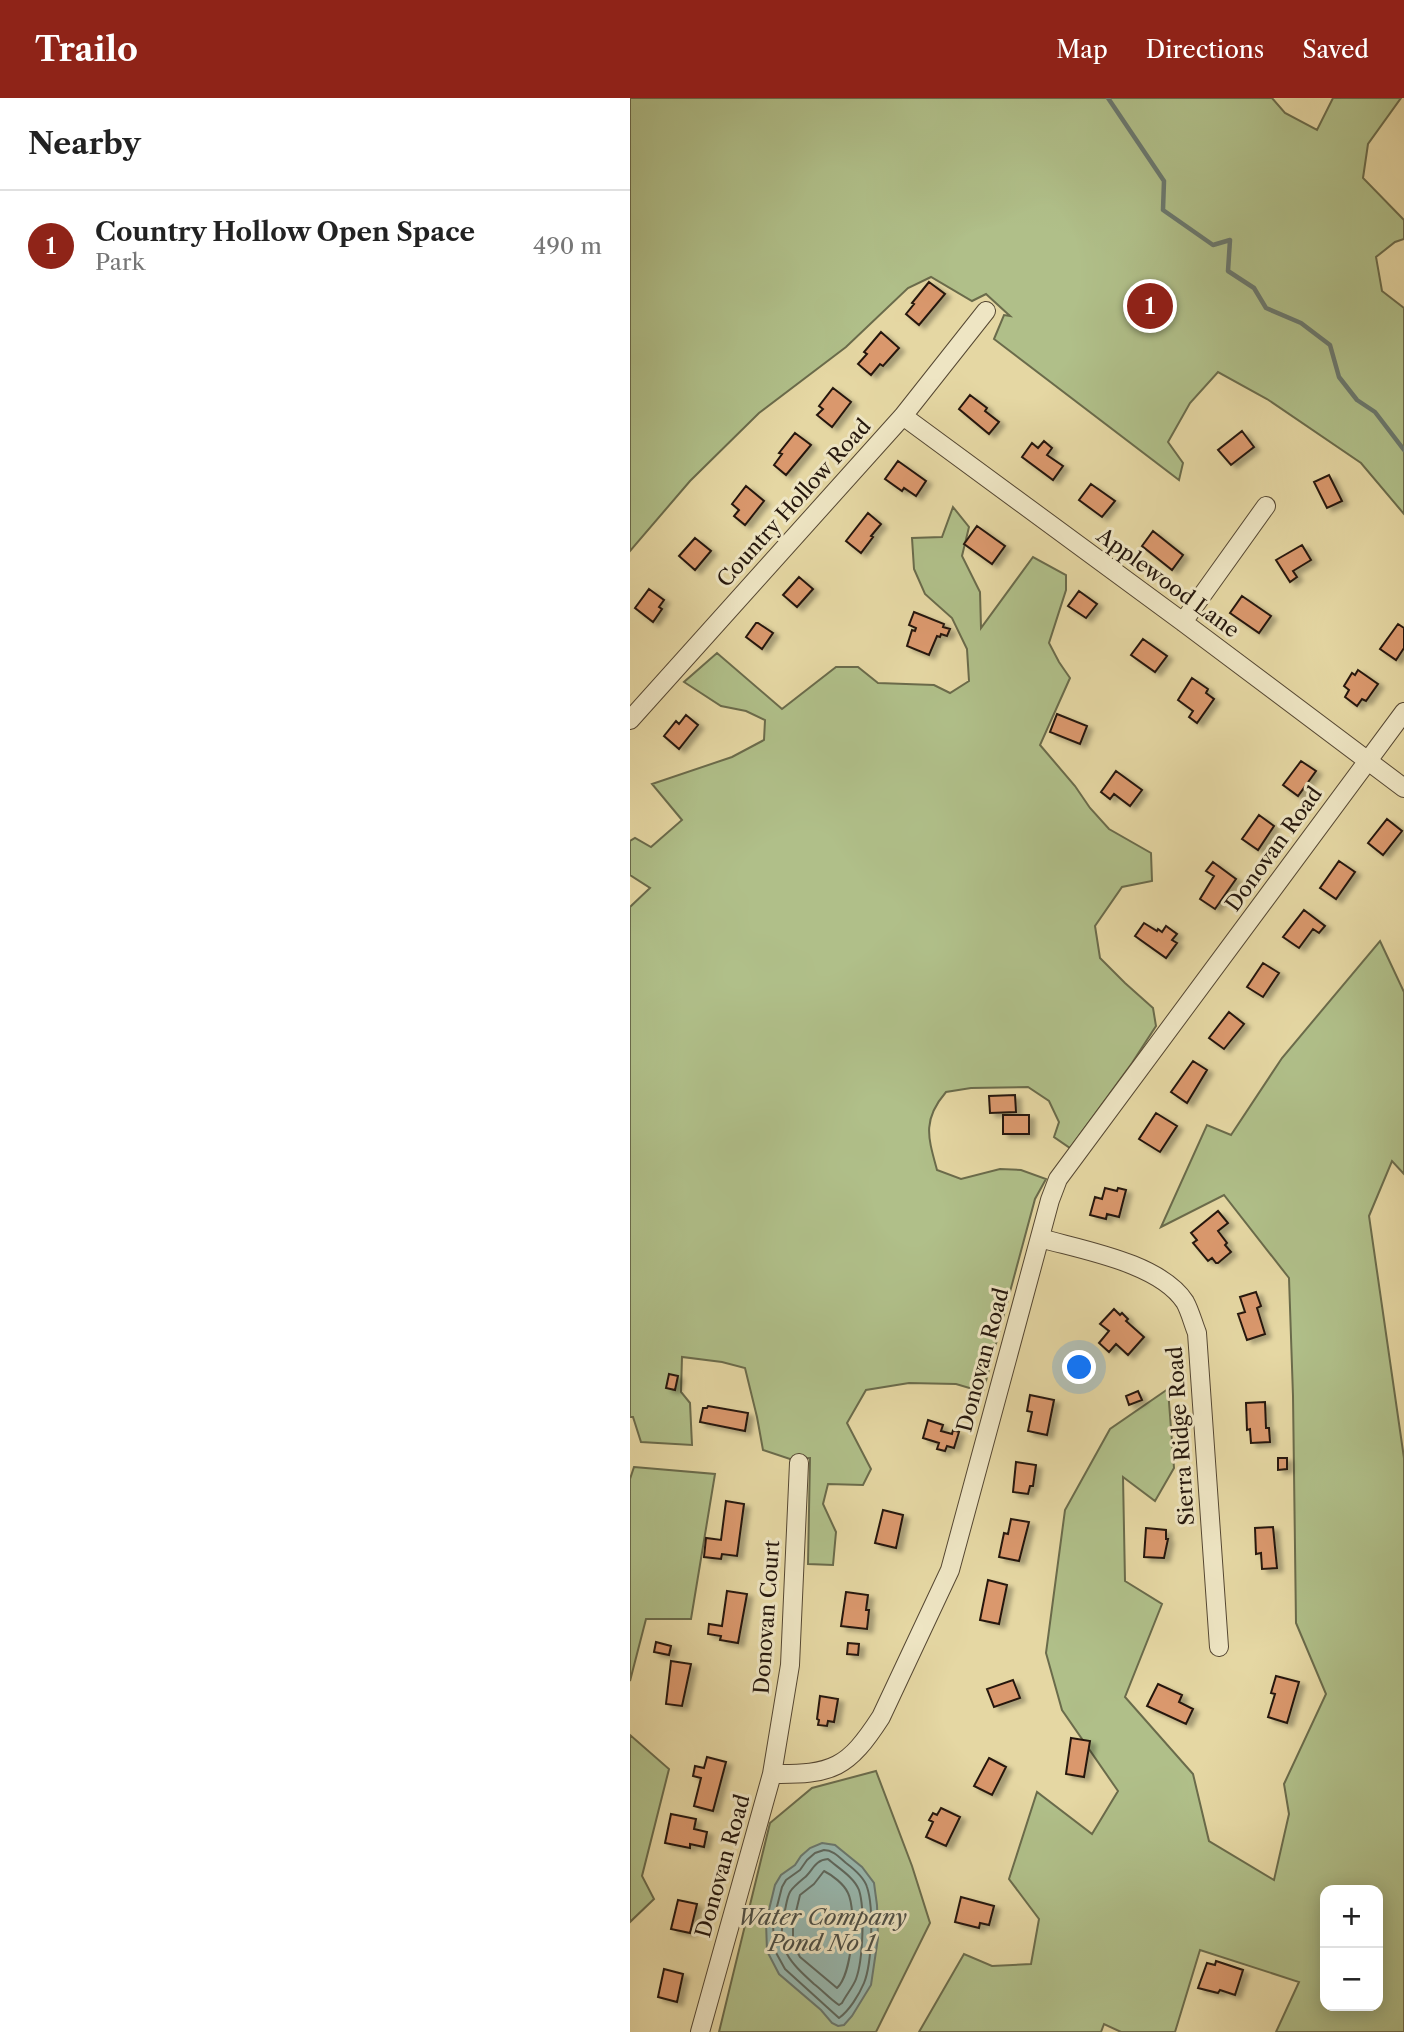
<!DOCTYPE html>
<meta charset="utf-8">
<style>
body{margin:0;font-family:"Libre Caslon Text",serif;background:#f6f6f6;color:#222}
.controls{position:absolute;right:21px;bottom:21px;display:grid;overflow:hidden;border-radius:14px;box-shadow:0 4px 18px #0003}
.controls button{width:63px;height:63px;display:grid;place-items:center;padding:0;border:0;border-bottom:2px solid #e0e0e0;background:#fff;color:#222;font:35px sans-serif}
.you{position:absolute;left:450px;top:1270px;width:24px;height:24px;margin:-18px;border:5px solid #fff;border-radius:50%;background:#1a73e8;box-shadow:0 0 0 10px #1a73e833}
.badge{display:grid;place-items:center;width:46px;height:46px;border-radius:50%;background:#8f2418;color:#fff;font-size:23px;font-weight:700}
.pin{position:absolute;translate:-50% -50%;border:4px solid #fff;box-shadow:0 2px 7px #0006}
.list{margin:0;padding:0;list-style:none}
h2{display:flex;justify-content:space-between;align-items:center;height:91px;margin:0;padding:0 28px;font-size:30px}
h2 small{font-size:23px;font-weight:400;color:#767676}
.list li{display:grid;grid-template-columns:46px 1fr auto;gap:21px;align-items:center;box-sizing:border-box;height:112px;padding:0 28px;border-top:2px solid #e0e0e0}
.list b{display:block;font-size:26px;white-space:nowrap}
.list p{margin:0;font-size:23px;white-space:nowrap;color:#767676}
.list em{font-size:23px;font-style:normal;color:#767676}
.map{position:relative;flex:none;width:774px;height:1934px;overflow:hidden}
header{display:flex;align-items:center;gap:42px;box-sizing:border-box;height:98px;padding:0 35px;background:#8f2418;color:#fff}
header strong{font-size:33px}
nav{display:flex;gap:38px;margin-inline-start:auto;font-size:24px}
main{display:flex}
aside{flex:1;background:#fff}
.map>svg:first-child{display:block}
.green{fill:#b0bf89;stroke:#6a6b4b;stroke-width:2;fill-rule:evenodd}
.water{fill:#98b8af;stroke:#6a786e;stroke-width:2}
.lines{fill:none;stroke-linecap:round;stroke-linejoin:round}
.shore{stroke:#5e685e;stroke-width:2}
.stream{stroke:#6a786e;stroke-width:4.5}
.building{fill:#da986d;stroke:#25170d;stroke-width:2;filter:url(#shadow)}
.street-casing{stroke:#554732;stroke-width:20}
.street{stroke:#eee5c3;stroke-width:18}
.labels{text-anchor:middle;stroke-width:6;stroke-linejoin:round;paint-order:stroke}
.street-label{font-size:21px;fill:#25170d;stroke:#eee5c3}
.water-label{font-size:23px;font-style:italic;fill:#4d4f46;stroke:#eee5c3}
</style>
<header>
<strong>Trailo</strong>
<nav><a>Map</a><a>Directions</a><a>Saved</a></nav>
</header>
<main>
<aside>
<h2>Nearby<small></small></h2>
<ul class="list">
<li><span class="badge">1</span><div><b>Country Hollow Open Space</b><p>Park</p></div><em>490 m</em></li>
</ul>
</aside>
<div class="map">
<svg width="774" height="1934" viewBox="0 0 774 1934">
<defs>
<filter id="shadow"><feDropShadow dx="5.5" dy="3.5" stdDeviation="2" flood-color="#0004"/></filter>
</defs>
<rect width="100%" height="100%" fill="#e5d7a3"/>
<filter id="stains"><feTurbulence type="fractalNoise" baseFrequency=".00286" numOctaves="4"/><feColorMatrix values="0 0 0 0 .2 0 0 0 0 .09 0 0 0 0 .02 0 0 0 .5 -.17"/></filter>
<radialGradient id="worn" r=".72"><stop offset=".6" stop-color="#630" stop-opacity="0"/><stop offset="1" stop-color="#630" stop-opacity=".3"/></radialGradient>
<path class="green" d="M 0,0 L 642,0 L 655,15 L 687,32 L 703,0 L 771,0 L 738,46 L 733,80 L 774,122 L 774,141 L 765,144 L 746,159 L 752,193 L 774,210 L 774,416 L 731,365 L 637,301 L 588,274 L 560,305 L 538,344 L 553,365 L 549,382 L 364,241 L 374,217 L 380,218 L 356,196 L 342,203 L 301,179 L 278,190 L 216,249 L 129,315 L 60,383 L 0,453 Z
M 323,409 L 339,429 L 332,458 L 350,494 L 351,530 L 403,459 L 436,477 L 436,492 L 419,545 L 429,564 L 440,580 L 410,647 L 445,688 L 460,710 L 479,731 L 521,755 L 522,783 L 492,789 L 465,828 L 470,860 L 495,885 L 523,910 L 526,928 L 502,965 L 440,1050 L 424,1039 L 429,1024 L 419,1003 L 398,989 L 341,990 L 316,994 C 292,1022 298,1039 307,1072 L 331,1081 L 370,1071 L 391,1072 L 416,1081 L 405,1101 L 353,1294 L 326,1286 L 279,1285 L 236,1292 L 217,1325 L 241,1371 L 233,1387 L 198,1386 L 193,1406 L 206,1434 L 203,1467 L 178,1466 L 180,1360 L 160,1361 L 133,1352 L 127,1319 L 115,1270 L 92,1264 L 52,1259 L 51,1294 L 60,1305 L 62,1347 L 11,1344 L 3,1319 L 0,1319 L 0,809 L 20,790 L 0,777 L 0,743 L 5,740 L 21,749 L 52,722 L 22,686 L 102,659 L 134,642 L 135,622 L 116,613 L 91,608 L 54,584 L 87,555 L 152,611 L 206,569 L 228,569 L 248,585 L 304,587 L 320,595 L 339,583 L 337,551 L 322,520 L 295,496 L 284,471 L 282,440 L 312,439 Z
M 750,843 L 774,894 L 774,1076 L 762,1063 L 739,1118 L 774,1360 L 774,1934 L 646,1934 L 669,1884 L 570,1852 L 545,1934 L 491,1934 L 474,1926 L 471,1934 L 289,1934 L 334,1856 L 362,1868 L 401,1866 L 409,1821 L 379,1781 L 407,1694 L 462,1736 L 488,1693 L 432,1612 L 416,1555 L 435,1412 L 480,1331 L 538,1291 L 544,1370 L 525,1403 L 493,1379 L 495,1483 L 532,1506 L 495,1599 L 563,1676 L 579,1743 L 644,1782 L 659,1716 L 654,1686 L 696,1596 L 666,1525 L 663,1298 L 659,1180 L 594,1097 L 531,1129 L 577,1027 L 601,1037 L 652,960 ZM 695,1792 L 748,1792 L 748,1908 L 695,1908 Z
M 4,1369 L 85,1376 L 61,1521 L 16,1521 L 0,1583 L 0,1381 Z
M 0,1637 L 39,1671 L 12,1778 L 24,1801 L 0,1824 Z
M 246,1673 L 282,1768 L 300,1825 L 246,1934 L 89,1934 L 140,1725 L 182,1690 Z"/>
<path class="water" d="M 192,1745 L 205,1747 L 232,1769 L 244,1785 L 247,1807 L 248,1840 L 241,1887 L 222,1918 L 214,1927 L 208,1928 L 202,1925 L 191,1912 L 149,1876 L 137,1853 L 136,1824 L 145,1787 L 151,1777 L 165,1767 L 171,1758 L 180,1750 Z"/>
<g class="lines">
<path class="shore" d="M 194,1752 C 203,1752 209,1759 216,1765 C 224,1771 234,1779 237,1789 C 244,1810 242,1865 234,1885 C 229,1897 219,1913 209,1920 L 155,1871 L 144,1851 L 143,1824 L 152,1789 L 156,1782 L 170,1772 L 177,1762 L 185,1755 Z
M 198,1761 C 208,1770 224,1779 229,1792 C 235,1811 233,1862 226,1881 C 223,1889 216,1897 212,1905 L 209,1907 C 200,1901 192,1892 184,1886 C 160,1864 146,1851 154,1817 C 159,1794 156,1795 174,1780 C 183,1773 184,1762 198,1761 Z
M 194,1773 C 202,1777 214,1786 218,1795 C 227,1814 222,1876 207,1890 L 170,1859 L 163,1846 L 163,1826 L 170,1797 L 184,1786 Z"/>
<path class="stream" d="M 478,0 L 534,83 L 533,112 L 583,147 L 600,142 L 598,173 L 624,190 L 636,210 L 671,225 L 700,247 L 709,279 L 727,302 L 745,314 L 774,352"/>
</g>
<path class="building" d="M 299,184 L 315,196 L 289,227 L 276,216 L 284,206 L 282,205 Z
M 251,234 L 269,250 L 253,268 L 250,266 L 241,277 L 228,266 L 237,256 L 234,254 Z
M 203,290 L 221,304 L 202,329 L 187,317 L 193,311 L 189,308 Z
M 340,297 L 357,310 L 355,313 L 369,324 L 359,336 L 329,311 Z
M 612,333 L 624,349 L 601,367 L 588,352 Z
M 165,335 L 181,347 L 156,377 L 144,367 L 152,356 L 149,355 Z
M 414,343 L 422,350 L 417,357 L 433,368 L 423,382 L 392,359 L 402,345 L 408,350 Z
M 268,363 L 296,383 L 286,398 L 274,390 L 272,393 L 255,381 Z
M 699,377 L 712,403 L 697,410 L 684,384 Z
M 461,386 L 485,403 L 472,419 L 449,402 Z
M 116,388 L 134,403 L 115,427 L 104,418 L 109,412 L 102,406 Z
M 238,415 L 251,426 L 241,438 L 243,439 L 231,455 L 216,443 Z
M 347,428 L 375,448 L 362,466 L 334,446 Z
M 523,433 L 553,457 L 542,472 L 512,448 Z
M 65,440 L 81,453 L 65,472 L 49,458 Z
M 672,447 L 681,462 L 663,473 L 667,479 L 660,484 L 646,462 Z
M 169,479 L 183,491 L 167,509 L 153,497 Z
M 19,491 L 34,502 L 29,509 L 32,511 L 23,524 L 5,510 Z
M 449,493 L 467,506 L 456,520 L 438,508 Z
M 612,498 L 641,518 L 629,535 L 600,515 Z
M 284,514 L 314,526 L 313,529 L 320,531 L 317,538 L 311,536 L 310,539 L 307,538 L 299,557 L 277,548 L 282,532 L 285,533 L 286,530 L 279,527 Z
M 126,525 L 128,525 L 143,535 L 132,551 L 116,539 Z
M 768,526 L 774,530 L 774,550 L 766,562 L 750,551 Z
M 513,541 L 537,558 L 525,574 L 501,557 Z
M 728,572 L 748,586 L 736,603 L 732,601 L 727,608 L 715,599 L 719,592 L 714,588 L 722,575 L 725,577 Z
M 562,580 L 578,591 L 576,595 L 584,601 L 567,625 L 559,619 L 563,613 L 548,602 Z
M 427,616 L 457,628 L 450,646 L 420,634 Z
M 56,617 L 68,627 L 49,651 L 34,638 L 46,623 L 49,626 Z
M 671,663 L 686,673 L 668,698 L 653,687 Z
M 486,673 L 512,692 L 500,708 L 484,696 L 480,701 L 471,694 Z
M 629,717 L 644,728 L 628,752 L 612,741 Z
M 757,721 L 772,733 L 753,757 L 738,745 Z
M 709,763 L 725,774 L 706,801 L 690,790 Z
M 583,764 L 606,781 L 585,811 L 570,801 L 584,778 L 576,773 Z
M 674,812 L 695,828 L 689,835 L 683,831 L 669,850 L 653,839 Z
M 514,825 L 527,833 L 528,831 L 532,834 L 536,828 L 547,836 L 542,842 L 547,845 L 536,860 L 505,838 Z
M 633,865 L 649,875 L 633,899 L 617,889 Z
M 599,914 L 614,926 L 594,951 L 579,940 Z
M 563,963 L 577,972 L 557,1005 L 541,994 Z
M 385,997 L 386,1014 L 360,1015 L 359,998 Z
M 526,1015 L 547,1028 L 530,1054 L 509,1041 Z
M 373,1017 L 399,1017 L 399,1036 L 373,1036 Z
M 475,1090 L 487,1093 L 488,1090 L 496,1092 L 489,1119 L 477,1116 L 476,1121 L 460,1117 L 465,1099 L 472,1101 Z
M 588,1113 L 598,1125 L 588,1133 L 597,1145 L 595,1147 L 601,1154 L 588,1165 L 586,1165 L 582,1160 L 578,1163 L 563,1145 L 567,1142 L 561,1135 Z
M 626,1194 L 631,1208 L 627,1210 L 635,1236 L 617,1242 L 608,1216 L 615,1214 L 610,1199 Z
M 484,1211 L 490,1217 L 492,1215 L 498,1221 L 496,1223 L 514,1239 L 498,1257 L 486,1246 L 479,1254 L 469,1245 L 479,1233 L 470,1226 Z
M 39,1276 L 48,1278 L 45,1292 L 36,1290 Z
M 508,1293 L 512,1302 L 499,1307 L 496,1298 Z
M 400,1297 L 424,1302 L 417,1337 L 398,1333 L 402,1314 L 397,1313 Z
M 635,1304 L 636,1330 L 639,1330 L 640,1344 L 621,1345 L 620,1331 L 617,1332 L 616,1305 Z
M 78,1308 L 118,1315 L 115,1333 L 70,1324 L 73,1310 L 77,1310 Z
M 298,1322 L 313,1327 L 311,1333 L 322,1336 L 323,1332 L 329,1334 L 324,1350 L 317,1348 L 315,1353 L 307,1351 L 309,1345 L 293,1340 Z
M 648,1360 L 657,1360 L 657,1371 L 648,1372 Z
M 386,1364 L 406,1367 L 403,1388 L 400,1388 L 398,1396 L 383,1394 Z
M 96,1403 L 114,1406 L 107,1458 L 92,1456 L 91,1461 L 74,1459 L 76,1440 L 91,1442 Z
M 253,1412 L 273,1417 L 266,1450 L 245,1445 Z
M 381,1421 L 399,1424 L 389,1463 L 369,1459 L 374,1435 L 378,1436 Z
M 643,1429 L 647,1470 L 632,1471 L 631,1455 L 626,1456 L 625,1430 Z
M 516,1430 L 536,1432 L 536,1441 L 538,1441 L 534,1460 L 514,1459 Z
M 358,1482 L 377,1487 L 369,1526 L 350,1522 Z
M 97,1493 L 117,1496 L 108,1545 L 90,1542 L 91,1538 L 78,1536 L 79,1526 L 92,1528 Z
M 216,1494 L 238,1497 L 236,1512 L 239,1512 L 237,1531 L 211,1528 Z
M 26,1544 L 41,1548 L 39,1557 L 24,1554 Z
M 218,1545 L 229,1546 L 228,1557 L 217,1556 Z
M 41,1563 L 61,1566 L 52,1608 L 36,1606 Z
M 646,1578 L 669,1584 L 657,1625 L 638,1619 L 645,1596 L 641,1595 Z
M 383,1582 L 390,1600 L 364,1609 L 357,1591 Z
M 528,1586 L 552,1597 L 549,1604 L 563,1611 L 556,1626 L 517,1608 Z
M 190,1598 L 208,1601 L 204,1624 L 198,1623 L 197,1628 L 188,1627 L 189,1622 L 187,1621 Z
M 441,1640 L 460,1643 L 454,1679 L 436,1676 Z
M 77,1659 L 96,1664 L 83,1713 L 64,1708 L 71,1680 L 63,1678 L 65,1668 L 74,1670 Z
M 359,1660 L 376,1669 L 362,1697 L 344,1688 Z
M 311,1710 L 330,1719 L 316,1748 L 296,1739 L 303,1724 L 299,1722 L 303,1715 L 307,1717 Z
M 41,1716 L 66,1721 L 64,1731 L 77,1734 L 74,1749 L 60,1746 L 60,1750 L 35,1745 Z
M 331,1799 L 364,1808 L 359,1827 L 350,1825 L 349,1830 L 325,1824 Z
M 48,1802 L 67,1806 L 60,1835 L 41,1831 Z
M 586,1863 L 613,1872 L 605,1897 L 590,1892 L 588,1895 L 568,1890 L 577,1865 L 585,1867 Z
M 34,1871 L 53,1876 L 47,1904 L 28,1899 Z"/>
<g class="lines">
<defs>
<path id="street" d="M 273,318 L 553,524 L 774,690
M 553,524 L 636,408
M 0,622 L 273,318 L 356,213
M 410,1140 C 452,1152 530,1165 555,1204 C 560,1213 563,1225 567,1235 L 589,1549
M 142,1676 L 160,1567 L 169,1365
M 70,1934 L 142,1676 C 203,1677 218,1670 251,1619 L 320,1472 L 420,1102 L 428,1081 L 774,614"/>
</defs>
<use href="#street" class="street-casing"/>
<use href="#street" class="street"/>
</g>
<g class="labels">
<g class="street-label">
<text transform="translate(164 405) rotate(-48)" y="7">Country Hollow Road</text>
<text transform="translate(538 485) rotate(36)" y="7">Applewood Lane</text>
<text transform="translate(644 751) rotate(-54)" y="7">Donovan Road</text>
<text transform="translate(353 1262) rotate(-75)" y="7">Donovan Road</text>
<text transform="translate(551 1338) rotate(-94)" y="7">Sierra Ridge Road</text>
<text transform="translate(137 1519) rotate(-86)" y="7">Donovan Court</text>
<text transform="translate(93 1768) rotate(-74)" y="7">Donovan Road</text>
</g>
<g class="water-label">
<text x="192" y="1827">Water Company<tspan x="192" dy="26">Pond No 1</tspan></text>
</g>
</g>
<rect width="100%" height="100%" filter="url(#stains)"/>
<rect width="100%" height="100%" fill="url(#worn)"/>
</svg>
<div class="controls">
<button>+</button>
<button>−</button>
</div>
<div class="you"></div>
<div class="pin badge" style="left:520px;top:208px">1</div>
</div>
</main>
